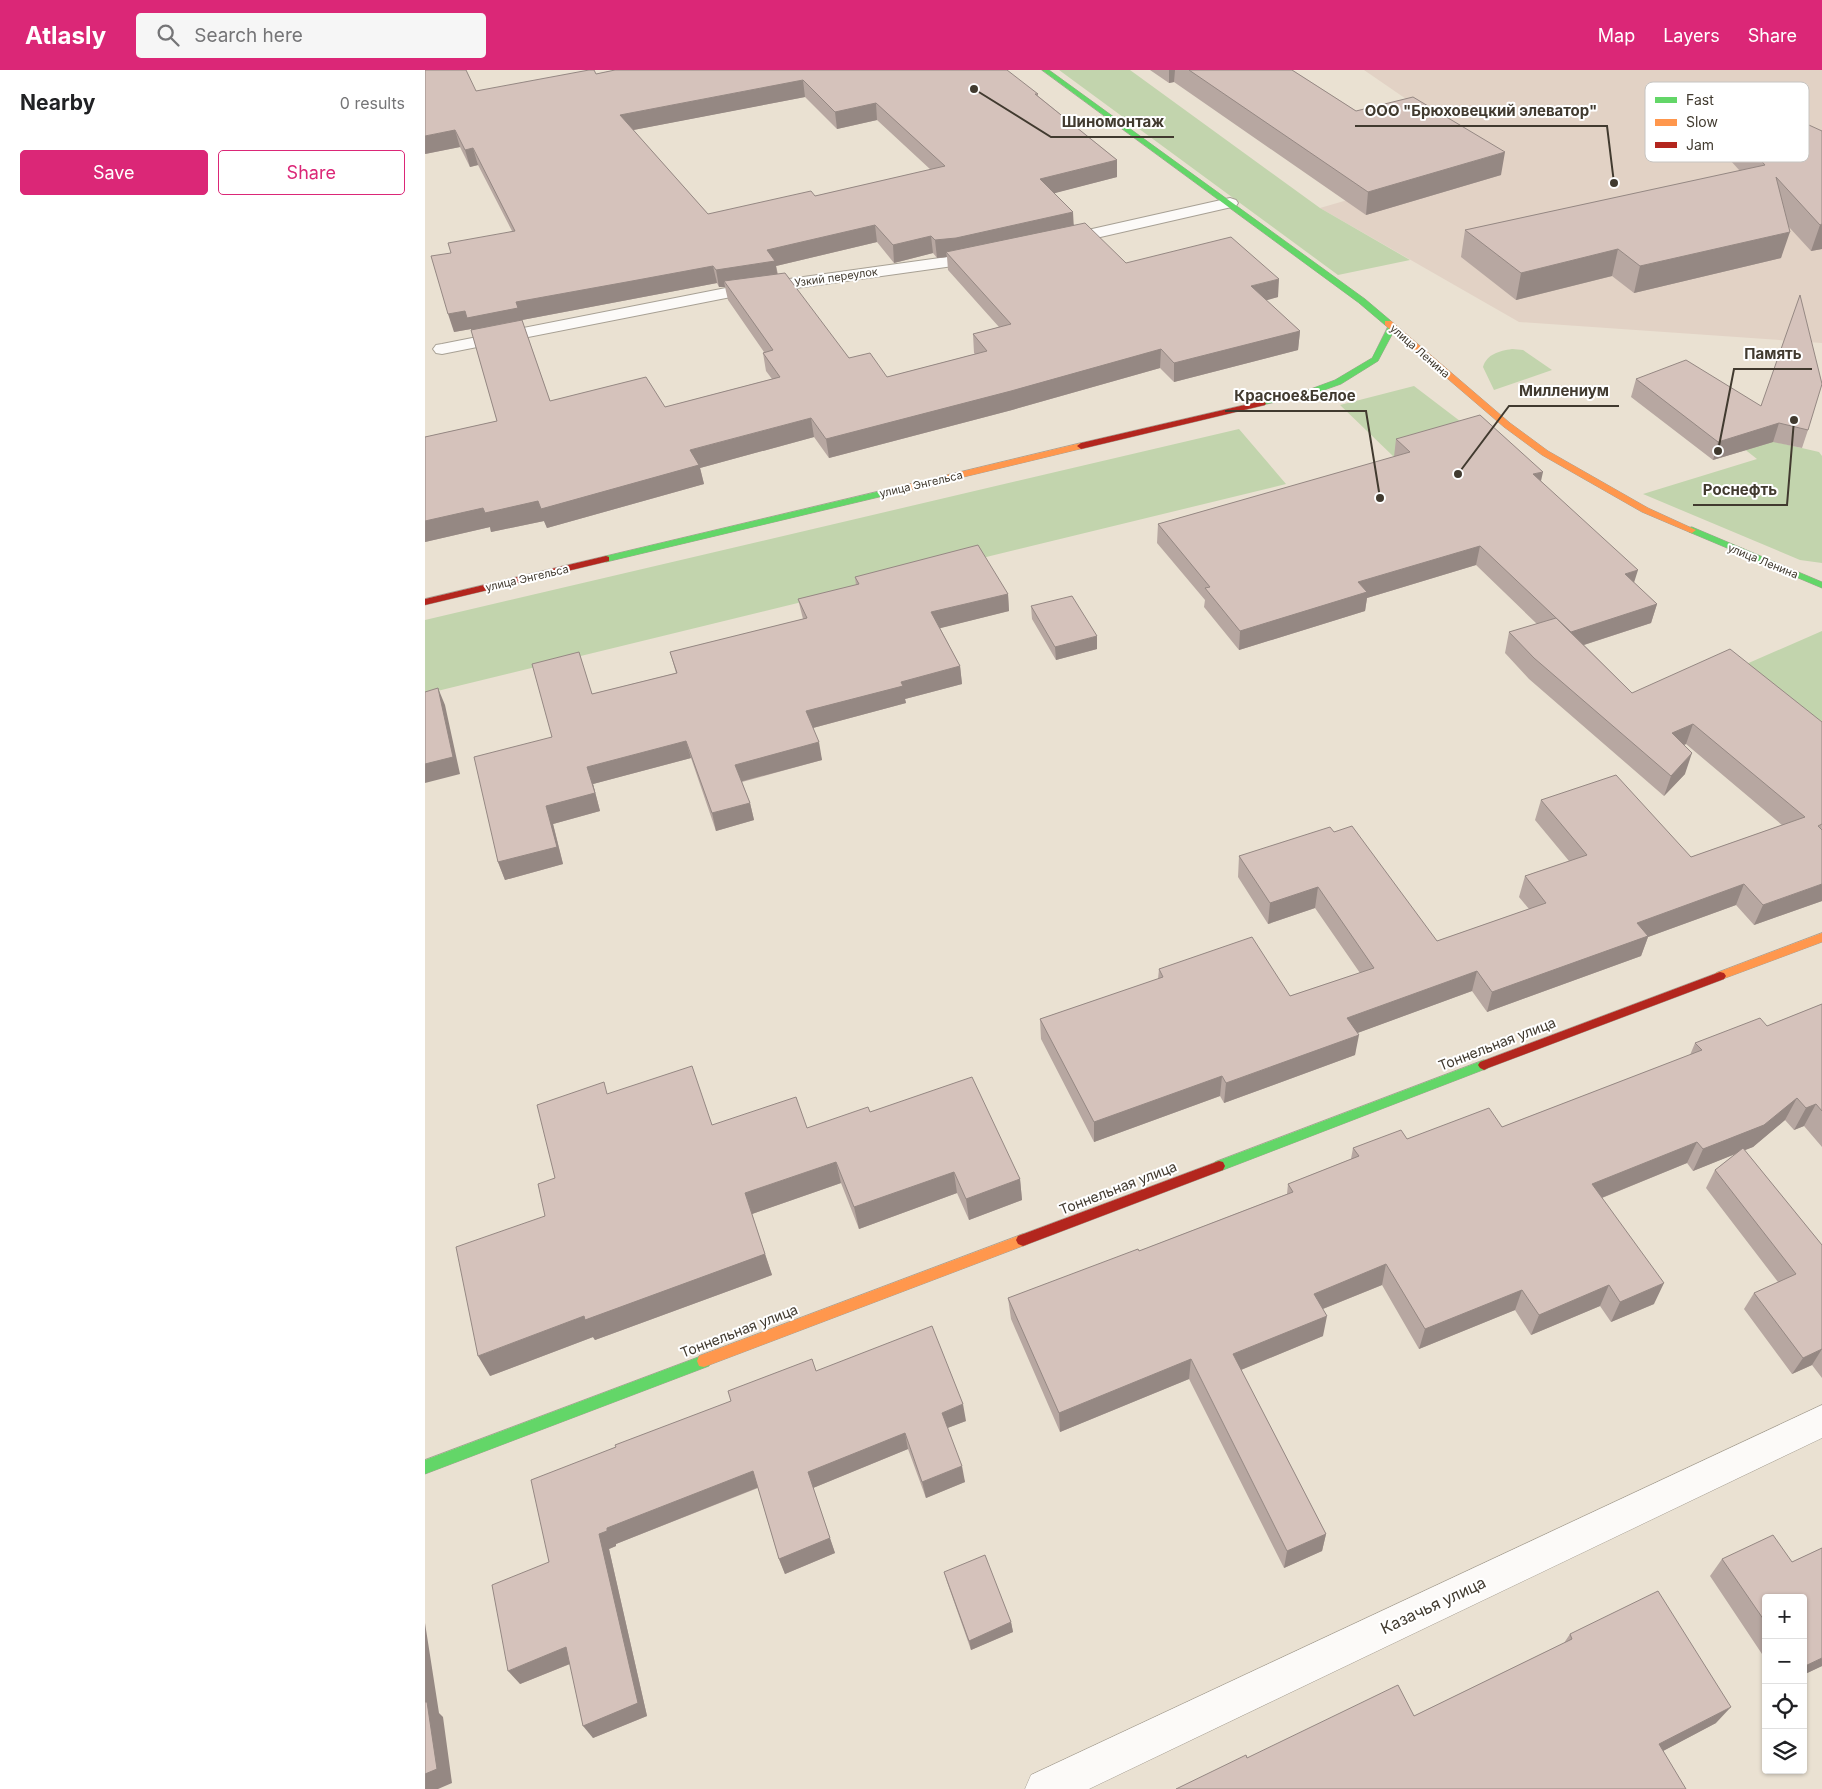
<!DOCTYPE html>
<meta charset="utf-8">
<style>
body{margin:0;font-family:Inter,sans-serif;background:#f6f6f6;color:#202124}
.controls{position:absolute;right:15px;bottom:15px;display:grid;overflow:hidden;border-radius:5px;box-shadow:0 1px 4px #0004}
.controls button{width:45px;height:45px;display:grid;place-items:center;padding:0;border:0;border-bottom:1px solid #e0e0e0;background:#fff;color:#202124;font:25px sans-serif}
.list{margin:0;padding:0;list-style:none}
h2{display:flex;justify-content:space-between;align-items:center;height:65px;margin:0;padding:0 20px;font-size:21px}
h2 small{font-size:16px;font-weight:400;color:#757577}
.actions{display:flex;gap:10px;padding:15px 20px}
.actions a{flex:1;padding:11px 0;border:1px solid #db2777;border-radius:5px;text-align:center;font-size:18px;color:#db2777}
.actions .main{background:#db2777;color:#fff}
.icon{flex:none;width:28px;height:28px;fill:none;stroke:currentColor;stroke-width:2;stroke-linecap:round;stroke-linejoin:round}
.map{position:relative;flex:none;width:1397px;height:1719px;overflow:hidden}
header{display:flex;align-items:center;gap:30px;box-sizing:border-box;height:70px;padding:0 25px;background:#db2777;color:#fff}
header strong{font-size:24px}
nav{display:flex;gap:28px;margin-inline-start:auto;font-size:18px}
.search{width:350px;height:45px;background:#f6f6f6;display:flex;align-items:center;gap:12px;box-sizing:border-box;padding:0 18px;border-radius:5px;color:#757577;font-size:19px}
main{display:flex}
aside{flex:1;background:#fff}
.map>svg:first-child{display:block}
.industrial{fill:#e2d2c5}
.green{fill:#c2d4ad}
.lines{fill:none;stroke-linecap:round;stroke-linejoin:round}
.lane-casing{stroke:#a7a094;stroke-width:2}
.street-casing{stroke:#a7a094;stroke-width:1}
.fast-casing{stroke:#a7a094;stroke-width:1}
.slow-casing{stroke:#a7a094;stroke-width:1}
.jam-casing{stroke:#a7a094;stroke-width:1}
.lane{fill:#fcfaf8;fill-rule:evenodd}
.street{fill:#fcfaf8;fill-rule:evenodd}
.fast{fill:#63d668;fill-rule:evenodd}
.slow{fill:#ff974d;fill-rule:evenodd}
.jam{fill:#b3261e;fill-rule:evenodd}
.wall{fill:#b7a7a1;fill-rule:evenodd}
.shaded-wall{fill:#958883}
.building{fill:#d5c2bb;stroke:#958883;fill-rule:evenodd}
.labels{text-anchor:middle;stroke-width:4;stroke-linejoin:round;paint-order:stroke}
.far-street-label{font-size:11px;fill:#413a2f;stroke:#fff}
.street-label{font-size:14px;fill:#413a2f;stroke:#fff}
.near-street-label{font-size:16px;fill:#413a2f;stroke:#fff}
.key{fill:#fff;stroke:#c6c4c1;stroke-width:1}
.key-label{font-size:14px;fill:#413a2f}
.leader{fill:none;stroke:#413a2f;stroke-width:2}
.callout-dot{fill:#413a2f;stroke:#fff;stroke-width:2}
.callout-label{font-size:15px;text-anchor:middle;font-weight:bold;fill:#413a2f;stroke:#fff;stroke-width:4;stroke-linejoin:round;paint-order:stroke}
</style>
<header>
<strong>Atlasly</strong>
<div class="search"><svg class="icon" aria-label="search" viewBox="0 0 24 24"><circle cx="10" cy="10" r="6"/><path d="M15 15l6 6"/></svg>Search here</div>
<nav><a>Map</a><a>Layers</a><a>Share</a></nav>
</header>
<main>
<aside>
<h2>Nearby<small>0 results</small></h2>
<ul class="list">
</ul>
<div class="actions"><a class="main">Save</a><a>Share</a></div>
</aside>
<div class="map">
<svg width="1397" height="1719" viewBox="0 0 1397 1719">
<rect width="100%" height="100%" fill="#eae1d2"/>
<path class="industrial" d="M 939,0 L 1397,0 L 1397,273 L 1094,252 L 895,138 L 1067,88 Z"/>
<path class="green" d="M 634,0 L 705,0 L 895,138 L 985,190 L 913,205 Z
M 1087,279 L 1098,280 L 1127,300 L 1069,320 L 1058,297 C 1062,284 1074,281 1087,279 Z
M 989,316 L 1052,364 L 969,387 L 915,335 Z
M 814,359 L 861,414 L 0,624 L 0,550 Z
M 1294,359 L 1394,382 L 1397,386 L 1397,493 L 1375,490 L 1218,424 L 1332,389 Z
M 1397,561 L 1397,657 L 1319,595 Z"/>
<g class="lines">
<defs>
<path id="lane" d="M 805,128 L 811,130 L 813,133 L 811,136 L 636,176 L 630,175 L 628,171 L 630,167 L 636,166 Z
M 558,182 L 564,183 L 567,187 L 564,191 L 306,227 L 17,284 L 11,283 L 8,279 L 11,275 L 17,274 L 306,217 Z"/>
<path id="street" d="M 1397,1335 L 1397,1368 L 664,1719 L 600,1719 L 606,1705 Z"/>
<path id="fast" d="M 617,0 L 624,0 L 940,229 L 966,251 L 966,255 L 960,255 L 934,233 Z
M 964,255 L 971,257 L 953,291 L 916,314 L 888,324 L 837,335 L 833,333 L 883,320 L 910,310 L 947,288 Z
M 468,418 L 472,421 L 471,423 L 181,492 L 176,489 L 181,486 Z
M 1267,457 L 1397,512 L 1397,518 L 1264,462 L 1264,458 Z
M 1059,990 L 1063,992 L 1065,995 L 1063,998 L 798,1100 L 794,1101 L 790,1100 L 788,1096 L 790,1092 Z
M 279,1285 L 284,1286 L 286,1291 L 284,1296 L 0,1404 L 0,1390 Z"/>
<path id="slow" d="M 960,251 L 966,251 L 1085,353 L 1123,381 L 1223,438 L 1271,460 L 1267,463 L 1264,462 L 1217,442 L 1117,385 L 1079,357 L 960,255 Z
M 656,373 L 660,376 L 659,378 L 468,424 L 464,421 L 468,418 Z
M 1397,863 L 1397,872 L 1295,910 L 1291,909 L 1289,906 L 1291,903 Z
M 598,1164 L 603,1166 L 605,1170 L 603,1174 L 279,1297 L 274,1296 L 272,1291 L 274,1286 Z"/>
<path id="jam" d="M 837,331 L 841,333 L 840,335 L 656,379 L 652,376 L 656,373 Z
M 181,486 L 184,487 L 184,491 L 0,535 L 0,529 Z
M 1295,902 L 1299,903 L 1301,906 L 1299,909 L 1063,998 L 1059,1000 L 1055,998 L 1053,995 L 1055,992 Z
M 794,1091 L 798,1092 L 800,1096 L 798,1100 L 598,1176 L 593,1174 L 591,1170 L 593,1166 Z"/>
</defs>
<use href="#lane" class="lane-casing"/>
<use href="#street" class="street-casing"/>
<use href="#fast" class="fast-casing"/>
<use href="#slow" class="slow-casing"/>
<use href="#jam" class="jam-casing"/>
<use href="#lane" class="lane"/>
<use href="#street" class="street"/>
<use href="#fast" class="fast"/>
<use href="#slow" class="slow"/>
<use href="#jam" class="jam"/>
</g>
<path class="wall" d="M 190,0 L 613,24 L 613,26 L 692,90 L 692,107 L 629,123 L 649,155 L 701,193 L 853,227 L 841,230 L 875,261 L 873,280 L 749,312 L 735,298 L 587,340 L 404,388 L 389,367 L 275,398 L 279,414 L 122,458 L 119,451 L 66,462 L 65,457 L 0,472 L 0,367 L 72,351 L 46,259 L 29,262 L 26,183 L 87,161 L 53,95 L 45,97 L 35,77 L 0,84 L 51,21 L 171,4 ZM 380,27 L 412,59 L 452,50 L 506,100 L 390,126 L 283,144 L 208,60 ZM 452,172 L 469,193 L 508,183 L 512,188 L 522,187 L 523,200 L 574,257 L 548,264 L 549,283 L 550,284 L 462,307 L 424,288 L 353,204 L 351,196 ZM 292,213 L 294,217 L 300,217 L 303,230 L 339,282 L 338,283 L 341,301 L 347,309 L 240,337 L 125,331 L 97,250 Z
M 725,0 L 867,0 L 931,41 L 1076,105 L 941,145 L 749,12 L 744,13 Z
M 1397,61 L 1397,179 L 1386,181 L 1363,156 L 1356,188 L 1209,223 L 1187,206 L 1091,230 L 1036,187 L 1040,160 L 1315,101 L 1305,90 L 1312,64 Z
M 1211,309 L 1336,336 L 1383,360 L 1377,378 L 1348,372 L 1288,390 L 1206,327 Z
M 971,369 L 1116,411 L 1209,513 L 1232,534 L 1226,553 L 1159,575 L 1207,623 L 1397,652 L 1397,831 L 1329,855 L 1311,835 L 1223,867 L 1216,886 L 1062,942 L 1047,921 L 932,963 L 930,985 L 799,1033 L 795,1026 L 669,1072 L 616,969 L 615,949 L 733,909 L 734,899 L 865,926 L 935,903 L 890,838 L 843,854 L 813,807 L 814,786 L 909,762 L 1012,871 L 1104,839 L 1094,827 L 1100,806 L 1144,791 L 1110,750 L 1116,730 L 1266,787 L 1357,755 L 1261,674 L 1259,675 L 1260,704 L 1239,726 L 1104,609 L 1080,583 L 1084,562 L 1112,554 L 1051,495 L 942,528 L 940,541 L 814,580 L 779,537 L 780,530 L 732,473 L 733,454 L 969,387 Z
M 430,507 L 583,524 L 584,541 L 515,558 L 535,596 L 537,614 L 480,629 L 481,633 L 388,658 L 397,690 L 317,712 L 325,733 L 329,750 L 291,761 L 266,688 L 168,714 L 175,741 L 128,754 L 138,794 L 80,810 L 73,792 L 127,667 L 167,624 L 251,603 L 245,582 L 378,549 L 373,529 L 431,515 Z
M 606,536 L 672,579 L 631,590 L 607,549 Z
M 1397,934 L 1397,1077 L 1379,1056 L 1369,1060 L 1360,1050 L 1328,1077 L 1319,1080 L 1397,1175 L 1397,1308 L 1387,1295 L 1367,1304 L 1319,1239 L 1329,1223 L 1353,1212 L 1281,1118 L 1290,1100 L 1312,1083 L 1268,1101 L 1262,1093 L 1177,1128 L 1229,1234 L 1186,1252 L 1175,1236 L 1106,1265 L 1090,1240 L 994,1279 L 957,1215 L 898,1239 L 898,1266 L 816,1300 L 901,1464 L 897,1481 L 859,1498 L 764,1309 L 635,1362 L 586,1249 L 583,1228 L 714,1181 L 862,1124 L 863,1114 L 926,1089 L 928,1078 L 982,1069 L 1077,1057 L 1265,985 L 1270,973 L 1342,956 Z
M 184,1024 L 287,1055 L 382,1058 L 445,1042 L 595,1109 L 597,1130 L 544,1150 L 532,1123 L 434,1159 L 416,1113 L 327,1144 L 347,1205 L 170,1270 L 168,1267 L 65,1306 L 120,1146 L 130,1108 Z
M 391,1301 L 541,1351 L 522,1358 L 540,1412 L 501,1428 L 483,1379 L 388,1418 L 410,1483 L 360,1504 L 354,1489 L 333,1418 L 191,1474 L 191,1476 L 184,1479 L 222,1646 L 168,1668 L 145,1594 L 95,1614 L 124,1492 Z
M 1397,1478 L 1397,1596 L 1378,1605 L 1341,1528 L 1341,1590 L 1285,1506 L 1297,1489 L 1367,1492 Z
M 519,1502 L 586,1552 L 588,1562 L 546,1580 L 522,1512 Z
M 1145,1564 L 1291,1653 L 1238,1681 L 822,1688 L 989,1646 L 1139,1573 Z"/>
<path class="shaded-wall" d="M 744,0 L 750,0 L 749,12 L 744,13 Z
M 378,10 L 380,27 L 198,62 L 195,45 Z
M 451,33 L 452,50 L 412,59 L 410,42 Z
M 30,60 L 35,77 L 0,84 L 0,66 Z
M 48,78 L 53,95 L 45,97 L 40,80 Z
M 1080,82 L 1076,105 L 941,145 L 943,122 Z
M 692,90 L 692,107 L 615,127 L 615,109 Z
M 648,142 L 649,160 L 521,182 L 522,187 L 512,188 L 510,170 Z
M 1397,154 L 1397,179 L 1386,181 L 1395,155 Z
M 450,155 L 452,172 L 351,196 L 353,209 L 299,211 L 300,217 L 294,217 L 291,200 L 342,180 Z
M 1365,162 L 1356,188 L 1209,223 L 1215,196 Z
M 506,166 L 508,183 L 469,193 L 468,175 Z
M 1193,179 L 1187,206 L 1091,230 L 1096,203 Z
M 288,196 L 292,213 L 97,250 L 48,266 L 46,259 L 29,262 L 23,244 L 91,232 Z
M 854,209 L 853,227 L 825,235 L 826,216 Z
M 875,261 L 873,280 L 749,312 L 749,293 Z
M 736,279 L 735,298 L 587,340 L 404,388 L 401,369 Z
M 386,348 L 389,367 L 275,398 L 279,414 L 122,458 L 119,451 L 66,462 L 65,457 L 0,472 L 0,451 Z
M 1354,353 L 1348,372 L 1288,390 L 1293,372 Z
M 1118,402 L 1114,420 L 1108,404 Z
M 1055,476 L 1051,495 L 942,528 L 940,541 L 814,580 L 815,561 L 933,512 Z
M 1213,500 L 1207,519 L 1200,504 Z
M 583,524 L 584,541 L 508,560 L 506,542 Z
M 1232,534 L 1226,553 L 1140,581 L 1145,562 Z
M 672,566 L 672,579 L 631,590 L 630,577 Z
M 535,596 L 537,614 L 480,629 L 481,633 L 384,659 L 381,641 L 476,612 Z
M 13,618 L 20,635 L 35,704 L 0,713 L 0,694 Z
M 1268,654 L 1261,674 L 1240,684 L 1247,663 Z
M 261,671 L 266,688 L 168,714 L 175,741 L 128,754 L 138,794 L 80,810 L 73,792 L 121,736 L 162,697 Z
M 394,672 L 397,690 L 314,712 L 310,695 Z
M 1267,683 L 1260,704 L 1239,726 L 1246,706 Z
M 325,733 L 329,750 L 291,761 L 287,743 Z
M 1319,814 L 1311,835 L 1223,867 L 1216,886 L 1062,942 L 1067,922 L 1212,853 Z
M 1397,814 L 1397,831 L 1329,855 L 1338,835 Z
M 893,817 L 890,838 L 843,854 L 845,833 Z
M 1052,901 L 1047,921 L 919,968 L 922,948 Z
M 934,965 L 930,985 L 799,1033 L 801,1013 Z
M 797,1006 L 795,1026 L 669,1072 L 669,1052 Z
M 1372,1028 L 1360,1050 L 1328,1077 L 1268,1101 L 1278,1079 Z
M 1391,1034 L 1379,1056 L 1369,1060 L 1381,1038 Z
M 1272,1072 L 1262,1093 L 1159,1135 L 1167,1114 Z
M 411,1092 L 416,1113 L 327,1144 L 320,1123 Z
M 529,1102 L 532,1123 L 434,1159 L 429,1137 Z
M 595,1109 L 597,1130 L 544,1150 L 541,1129 Z
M 340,1184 L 347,1205 L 170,1270 L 168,1267 L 65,1306 L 53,1286 L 159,1246 Z
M 961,1194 L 957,1215 L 885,1244 L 889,1224 Z
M 1239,1213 L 1229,1234 L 1186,1252 L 1195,1232 Z
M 1184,1215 L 1175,1236 L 1106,1265 L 1114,1245 Z
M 1097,1220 L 1090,1240 L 994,1279 L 1000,1259 Z
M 902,1246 L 898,1266 L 806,1304 L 808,1284 Z
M 1397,1279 L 1387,1295 L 1367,1304 L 1378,1288 Z
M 766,1289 L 764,1309 L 635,1362 L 634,1343 Z
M 538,1334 L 541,1351 L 520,1359 L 517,1343 Z
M 480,1363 L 483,1379 L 388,1418 L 410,1483 L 360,1504 L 354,1489 L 383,1402 Z
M 537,1396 L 540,1412 L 501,1428 L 497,1412 Z
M 328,1401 L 334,1417 L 191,1474 L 191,1476 L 184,1479 L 222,1646 L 168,1668 L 158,1656 L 174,1464 L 182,1458 Z
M 901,1464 L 897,1481 L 859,1498 L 862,1481 Z
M 586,1552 L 588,1562 L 546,1580 L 544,1571 Z
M 0,1553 L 14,1643 L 18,1647 L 27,1713 L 13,1719 L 0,1719 Z
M 141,1577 L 152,1591 L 95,1614 L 83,1601 Z
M 1397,1588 L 1397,1596 L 1378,1605 L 1378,1597 Z
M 1306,1637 L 1291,1653 L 1221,1690 L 1234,1674 Z"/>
<path class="building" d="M 0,0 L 41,0 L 51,21 L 164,0 L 169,0 L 171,4 L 190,0 L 582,0 L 613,24 L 610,24 L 692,90 L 615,109 L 648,142 L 531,168 L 510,170 L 506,166 L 468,175 L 450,155 L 342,180 L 350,191 L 291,200 L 288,196 L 207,211 L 91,232 L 93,238 L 42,248 L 40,241 L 23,244 L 6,186 L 26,183 L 23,173 L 90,161 L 48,78 L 40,80 L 30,60 L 0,66 ZM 378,10 L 410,42 L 451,33 L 520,96 L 390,126 L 386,121 L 283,144 L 195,45 Z
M 764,0 L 867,0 L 931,41 L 988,27 L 1080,82 L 943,122 Z
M 1362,45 L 1397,61 L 1397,154 L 1395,155 L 1351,107 L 1365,162 L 1215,196 L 1193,179 L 1096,203 L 1040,160 L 1340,95 L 1312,64 Z
M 660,153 L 701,193 L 806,167 L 854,209 L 826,216 L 875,261 L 749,293 L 736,279 L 586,321 L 401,369 L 386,348 L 265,380 L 274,395 L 116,439 L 113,431 L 60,443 L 58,438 L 0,451 L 0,367 L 72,351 L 46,260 L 97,250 L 125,331 L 221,307 L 240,337 L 355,307 L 338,283 L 348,280 L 299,211 L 360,203 L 424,288 L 445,283 L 462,307 L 562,281 L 548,264 L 586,254 L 521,182 Z
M 1375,225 L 1397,314 L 1383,360 L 1354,353 L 1293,372 L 1211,309 L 1261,290 L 1336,336 Z
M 1055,345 L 1118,402 L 1108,404 L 1213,500 L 1200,504 L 1232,534 L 1146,562 L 1055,476 L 933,512 L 942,522 L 815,561 L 780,518 L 785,517 L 733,454 L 985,382 L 971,369 Z
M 553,475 L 583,524 L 506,542 L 535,596 L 476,612 L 478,616 L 381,641 L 394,672 L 310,695 L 325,733 L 287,743 L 261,671 L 162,697 L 170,723 L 121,736 L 132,777 L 73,792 L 49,687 L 127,667 L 107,594 L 154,582 L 167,624 L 252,603 L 245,582 L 382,548 L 373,529 L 434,514 L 430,507 Z
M 647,526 L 672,566 L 630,577 L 606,536 Z
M 1131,548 L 1207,623 L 1305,579 L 1397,652 L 1397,754 L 1393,756 L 1397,760 L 1397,814 L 1338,835 L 1319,814 L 1212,853 L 1223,866 L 1067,922 L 1052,901 L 922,948 L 934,965 L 801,1013 L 797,1006 L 669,1052 L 615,949 L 738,907 L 734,899 L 827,867 L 865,926 L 949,898 L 893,817 L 845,833 L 814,786 L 905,757 L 909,762 L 927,756 L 1012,871 L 1121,833 L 1100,806 L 1162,785 L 1116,730 L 1191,705 L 1266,787 L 1380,747 L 1268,654 L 1247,663 L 1267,683 L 1246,706 L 1109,588 L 1084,562 Z
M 13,618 L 28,687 L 0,694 L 0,622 Z
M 1397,934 L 1397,1041 L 1391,1034 L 1381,1038 L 1372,1028 L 1339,1055 L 1278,1079 L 1272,1072 L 1167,1114 L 1239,1213 L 1195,1232 L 1184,1215 L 1114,1245 L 1097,1220 L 1000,1259 L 961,1194 L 889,1224 L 902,1246 L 808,1284 L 901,1464 L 862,1481 L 766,1289 L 634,1343 L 583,1228 L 713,1179 L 714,1181 L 868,1122 L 863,1114 L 934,1086 L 928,1078 L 976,1060 L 982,1069 L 1064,1038 L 1077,1057 L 1277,980 L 1270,973 L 1335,948 L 1342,956 Z
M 267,996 L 287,1055 L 371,1027 L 382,1058 L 443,1037 L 445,1042 L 547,1007 L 595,1109 L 541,1129 L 529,1102 L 429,1137 L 411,1092 L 320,1123 L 340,1184 L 160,1250 L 159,1246 L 53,1286 L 31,1177 L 120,1146 L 113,1114 L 130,1108 L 112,1035 L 179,1012 L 182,1024 Z
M 1318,1078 L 1397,1175 L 1397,1279 L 1378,1288 L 1329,1223 L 1371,1204 L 1290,1100 Z
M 507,1256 L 538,1334 L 517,1343 L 537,1396 L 497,1412 L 480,1363 L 383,1402 L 405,1468 L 354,1489 L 328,1401 L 182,1458 L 182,1461 L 174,1464 L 213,1633 L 158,1656 L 141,1577 L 83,1601 L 67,1515 L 124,1492 L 106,1410 L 191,1377 L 190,1375 L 306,1331 L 303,1321 L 387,1289 L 391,1301 Z
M 1348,1465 L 1367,1492 L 1397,1478 L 1397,1588 L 1378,1597 L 1378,1528 L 1341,1528 L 1341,1553 L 1297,1489 Z
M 560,1485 L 586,1552 L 544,1571 L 519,1502 Z
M 1233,1521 L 1306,1637 L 1234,1674 L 1261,1719 L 751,1719 L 821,1685 L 822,1688 L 973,1615 L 989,1646 L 1147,1569 L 1145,1564 Z
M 0,1632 L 2,1632 L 12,1699 L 0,1704 Z"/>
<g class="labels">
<g class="far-street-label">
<text transform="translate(411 207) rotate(-8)" y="4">Узкий переулок</text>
<text transform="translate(995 281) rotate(41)" y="4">улица Ленина</text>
<text transform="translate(496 414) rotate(-13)" y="4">улица Энгельса</text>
<text transform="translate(1338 491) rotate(22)" y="4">улица Ленина</text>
<text transform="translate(102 508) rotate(-13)" y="4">улица Энгельса</text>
</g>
<g class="street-label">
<text transform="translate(1072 974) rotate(-21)" y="5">Тоннельная улица</text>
<text transform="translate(693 1118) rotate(-21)" y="5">Тоннельная улица</text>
<text transform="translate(314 1261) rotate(-21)" y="5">Тоннельная улица</text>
</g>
<g class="near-street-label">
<text transform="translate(1008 1535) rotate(-25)" y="6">Казачья улица</text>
</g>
</g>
<rect x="1220" y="12" width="164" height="80" rx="8" class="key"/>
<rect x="1230" y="27" width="22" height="6" fill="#63d668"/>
<rect x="1230" y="49" width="22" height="7" fill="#ff974d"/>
<rect x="1230" y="72" width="22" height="6" fill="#b3261e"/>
<g class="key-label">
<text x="1261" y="35">Fast</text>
<text x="1261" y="57">Slow</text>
<text x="1261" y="80">Jam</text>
</g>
<path class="leader" d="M1189 113L1182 56H930M549 19L626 67H749M1293 381L1309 299H1387M1033 404L1084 336H1194M955 428L941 341H800M1369 350L1362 435H1268"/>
<g class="callout-dot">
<circle cx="1189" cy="113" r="5"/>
<circle cx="549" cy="19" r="5"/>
<circle cx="1293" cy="381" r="5"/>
<circle cx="1033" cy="404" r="5"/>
<circle cx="955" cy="428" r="5"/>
<circle cx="1369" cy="350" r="5"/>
</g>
<g class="callout-label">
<text x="1056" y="46">ООО "Брюховецкий элеватор"</text>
<text x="688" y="57">Шиномонтаж</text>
<text x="1348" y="289">Память</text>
<text x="1139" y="326">Миллениум</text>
<text x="870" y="331">Красное&amp;Белое</text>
<text x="1315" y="425">Роснефть</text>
</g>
</svg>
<div class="controls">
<button>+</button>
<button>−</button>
<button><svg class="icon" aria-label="locate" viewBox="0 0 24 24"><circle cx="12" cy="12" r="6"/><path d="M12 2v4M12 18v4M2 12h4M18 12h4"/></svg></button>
<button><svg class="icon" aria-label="layers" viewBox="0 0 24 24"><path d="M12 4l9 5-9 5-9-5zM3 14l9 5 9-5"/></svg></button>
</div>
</div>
</main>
